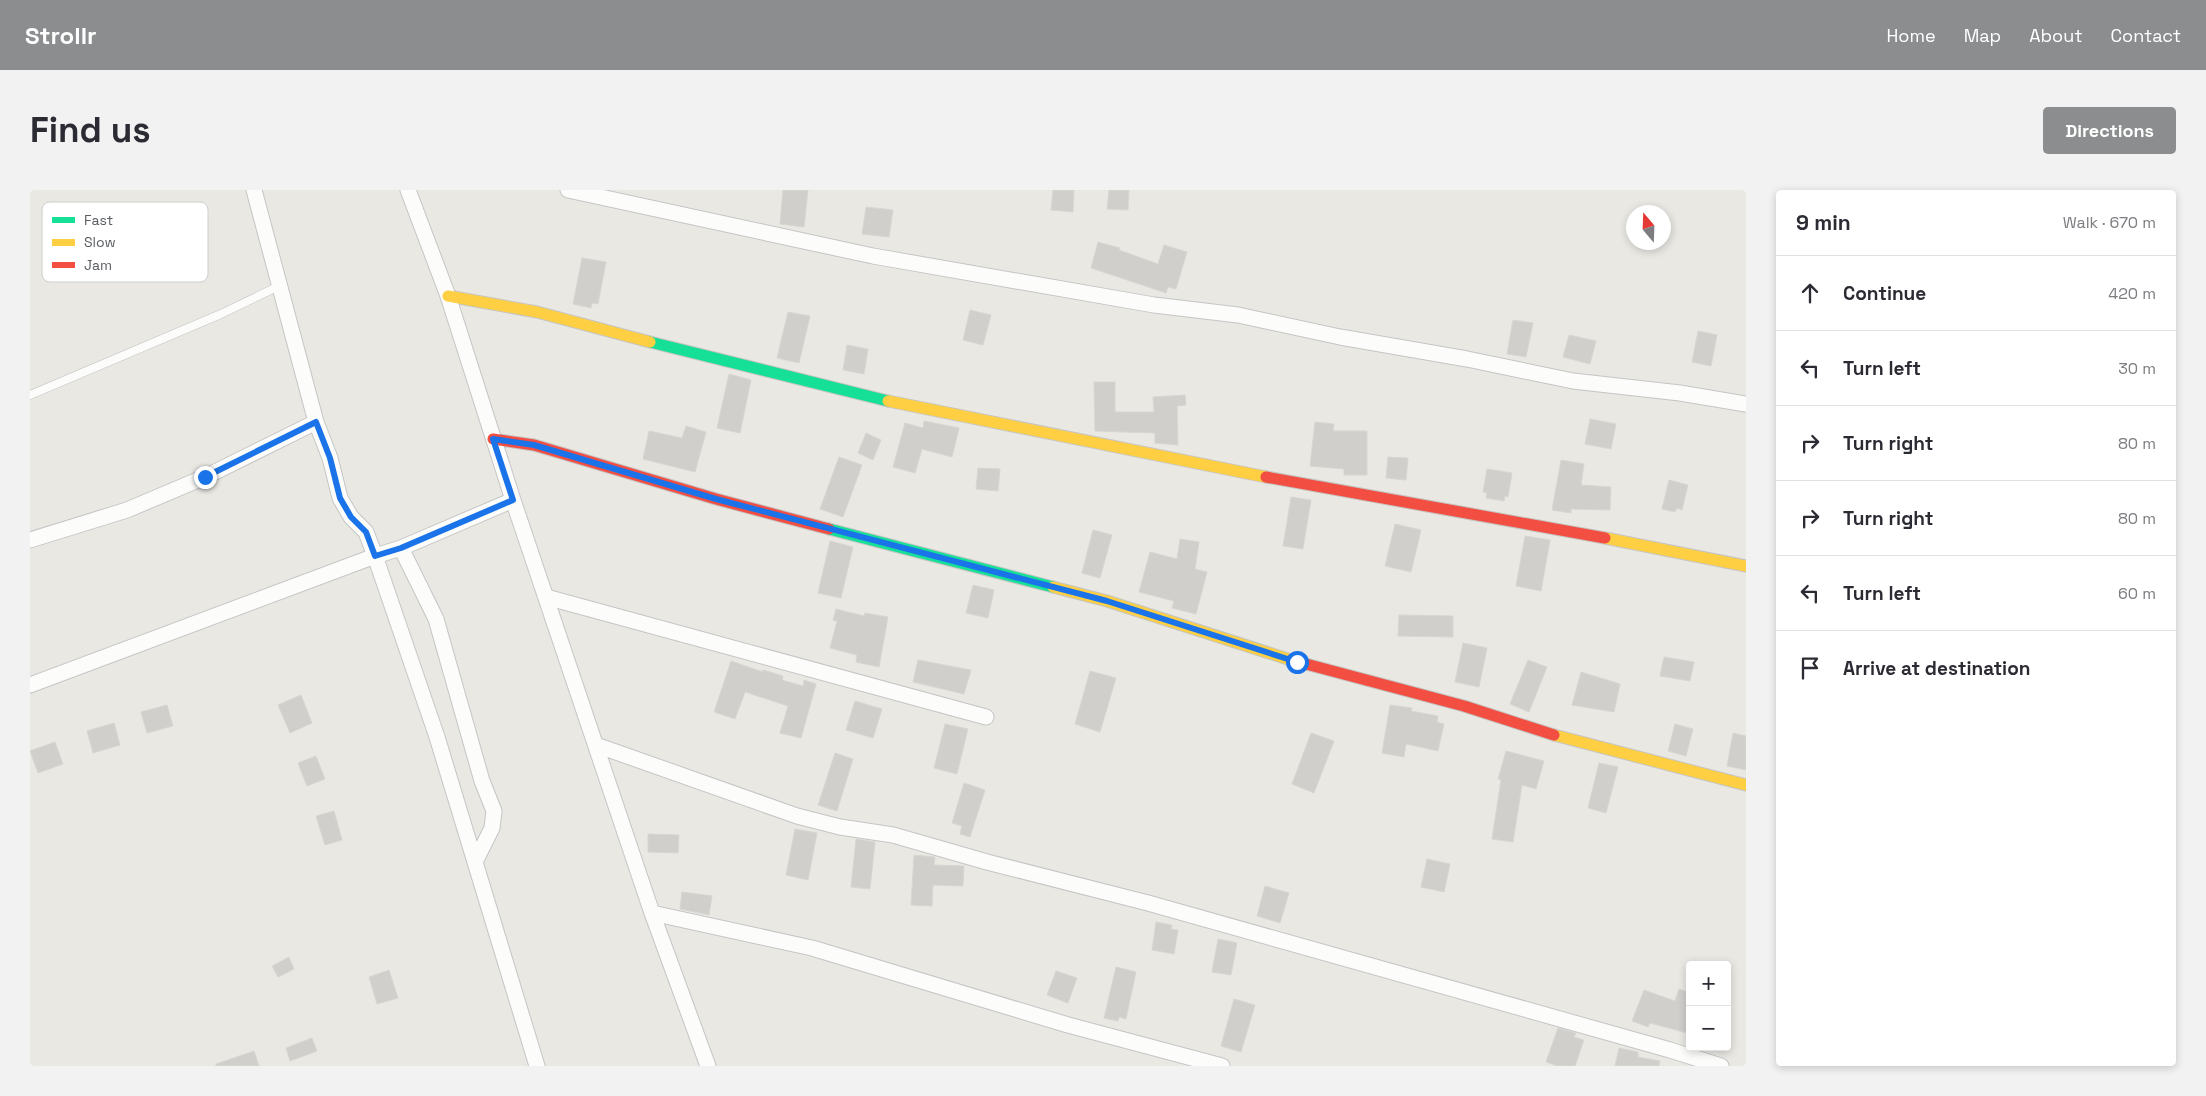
<!DOCTYPE html>
<meta charset="utf-8">
<style>
body{margin:0;font-family:"Space Grotesk",sans-serif;background:#f2f2f3;color:#2b2b33}
.controls{position:absolute;right:15px;bottom:15px;display:grid;overflow:hidden;border-radius:5px;box-shadow:0 2px 8px #0003}
.controls button{width:45px;height:45px;display:grid;place-items:center;padding:0;border:0;border-bottom:1px solid #e1e1e2;background:#fff;color:#2b2b33;font:25px sans-serif}
.compass{position:absolute;left:1596px;top:15px;width:45px;height:45px;border-radius:50%;background:#fff;box-shadow:0 2px 8px #0003;rotate:341deg}
.stop{position:absolute;width:15px;height:15px;margin:-11px;border:4px solid #1a73e8;border-radius:50%;background:#fff}
.stop.end{background:#1a73e8;border-color:#fff;box-shadow:0 1px 5px #0008}
.list{margin:0;padding:0;list-style:none}
h2{display:flex;justify-content:space-between;align-items:center;height:65px;margin:0;padding:0 20px;font-size:21px}
h2 small{font-size:16px;font-weight:400;color:#7c7c81}
.list li{display:grid;grid-template-columns:32px 1fr auto;gap:15px;align-items:center;box-sizing:border-box;height:75px;padding:0 20px;border-top:1px solid #e1e1e2}
.list b{display:block;font-size:19px;white-space:nowrap}
.list em{font-size:16px;font-style:normal;color:#7c7c81}
.icon{flex:none;width:28px;height:28px;fill:none;stroke:currentColor;stroke-width:2;stroke-linecap:round;stroke-linejoin:round}
.map{position:relative;flex:none;width:1716px;height:876px;overflow:hidden;border-radius:5px}
header{display:flex;align-items:center;gap:30px;box-sizing:border-box;height:70px;padding:0 25px;background:#8b8d8e;color:#fff}
header strong{font-size:24px}
nav{display:flex;gap:28px;margin-inline-start:auto;font-size:18px}
.intro{display:flex;align-items:center;justify-content:space-between;box-sizing:border-box;height:120px;padding:0 30px}
h1{margin:0;font-size:35px}
.button{padding:12px 22px;border-radius:5px;background:#8b8d8e;color:#fff;font-size:18px;font-weight:700}
main{display:flex;gap:30px;padding:0 30px}
aside{flex:1;background:#fff;border-radius:5px;box-shadow:0 2px 8px #0003}
.map>svg:first-child{display:block}
.building{fill:#d0cfcc;stroke:#d8d6d2}
.lines{fill:none;stroke-linecap:round;stroke-linejoin:round}
.lane-casing{stroke:#c5c5c5;stroke-width:9}
.street-casing{stroke:#c5c5c5;stroke-width:17}
.fast-casing{stroke:#c5c5c3;stroke-width:13}
.slow-casing{stroke:#c5c5c3;stroke-width:13}
.jam-casing{stroke:#c5c5c3;stroke-width:13}
.lane{stroke:#fcfcfb;stroke-width:8}
.street{stroke:#fcfcfb;stroke-width:15}
.fast{stroke:#16e098;stroke-width:11}
.slow{stroke:#ffcf43;stroke-width:11}
.jam{stroke:#f24e42;stroke-width:11}
.route{stroke:#1a73e8;stroke-width:6}
.key{fill:#fff;stroke:#cdcecf;stroke-width:1}
.key-label{font-size:14px;fill:#595c60}
</style>
<header>
<strong>Strollr</strong>
<nav><a>Home</a><a>Map</a><a>About</a><a>Contact</a></nav>
</header>
<div class="intro"><h1>Find us</h1><a class="button">Directions</a></div>
<main>
<div class="map">
<svg width="1716" height="876" viewBox="0 0 1716 876">
<rect width="100%" height="100%" fill="#e9e8e3"/>
<path class="building" d="M 753,0 L 778,0 L 774,37 L 750,34 Z
M 1023,0 L 1044,0 L 1043,22 L 1021,20 Z
M 1079,0 L 1099,0 L 1098,20 L 1077,19 Z
M 836,17 L 863,20 L 859,47 L 832,44 Z
M 1068,52 L 1090,58 L 1089,60 L 1128,74 L 1134,55 L 1157,62 L 1146,99 L 1138,97 L 1136,103 L 1061,78 Z
M 552,68 L 576,72 L 568,114 L 562,113 L 561,118 L 543,114 Z
M 940,120 L 961,125 L 953,155 L 933,150 Z
M 758,122 L 780,126 L 769,173 L 747,168 Z
M 1483,130 L 1503,133 L 1496,167 L 1477,164 Z
M 1668,141 L 1687,145 L 1681,176 L 1662,172 Z
M 1539,145 L 1566,151 L 1560,174 L 1533,167 Z
M 817,155 L 838,159 L 834,184 L 813,180 Z
M 699,184 L 721,190 L 710,243 L 687,238 Z
M 1064,192 L 1085,192 L 1085,222 L 1124,222 L 1123,207 L 1155,205 L 1156,215 L 1147,216 L 1148,255 L 1125,253 L 1125,243 L 1065,241 Z
M 1560,229 L 1586,234 L 1581,259 L 1555,254 Z
M 894,231 L 929,238 L 922,267 L 892,259 L 885,283 L 863,277 L 875,233 L 893,238 Z
M 1285,232 L 1304,234 L 1303,241 L 1337,241 L 1337,285 L 1314,285 L 1314,279 L 1280,276 Z
M 656,236 L 676,242 L 665,282 L 613,269 L 619,241 L 652,248 Z
M 836,243 L 851,250 L 843,270 L 828,263 Z
M 809,267 L 832,275 L 813,327 L 790,319 Z
M 1358,267 L 1378,268 L 1376,290 L 1356,288 Z
M 1531,270 L 1554,274 L 1551,295 L 1581,297 L 1580,320 L 1541,319 L 1541,323 L 1522,320 Z
M 948,278 L 970,279 L 968,301 L 946,299 Z
M 1457,279 L 1482,283 L 1478,307 L 1475,306 L 1474,311 L 1456,308 L 1457,303 L 1453,302 Z
M 1639,290 L 1658,295 L 1652,320 L 1647,318 L 1645,322 L 1632,319 Z
M 1261,307 L 1281,310 L 1273,359 L 1253,356 Z
M 1365,334 L 1391,340 L 1381,382 L 1355,376 Z
M 1063,340 L 1082,345 L 1070,388 L 1052,383 Z
M 1495,346 L 1520,350 L 1511,401 L 1486,396 Z
M 1150,349 L 1169,352 L 1165,379 L 1177,382 L 1166,424 L 1142,418 L 1144,411 L 1109,402 L 1120,362 L 1147,369 Z
M 800,351 L 823,357 L 811,408 L 788,403 Z
M 943,395 L 964,400 L 958,428 L 936,423 Z
M 806,419 L 834,426 L 835,423 L 858,427 L 849,477 L 826,472 L 827,465 L 800,458 L 807,431 L 803,430 Z
M 1369,425 L 1423,426 L 1423,447 L 1368,446 Z
M 1433,453 L 1457,458 L 1449,497 L 1425,492 Z
M 1634,467 L 1664,472 L 1660,491 L 1630,486 Z
M 888,470 L 941,480 L 934,504 L 883,492 Z
M 1498,470 L 1517,477 L 1499,522 L 1480,514 Z
M 701,471 L 733,482 L 733,480 L 753,486 L 752,490 L 773,496 L 774,490 L 786,494 L 771,548 L 750,543 L 758,516 L 715,502 L 705,529 L 684,522 Z
M 1060,481 L 1086,488 L 1070,542 L 1045,534 Z
M 1551,482 L 1590,494 L 1584,522 L 1542,515 Z
M 271,505 L 282,533 L 260,543 L 248,515 Z
M 825,511 L 852,519 L 843,548 L 816,540 Z
M 137,515 L 143,536 L 117,543 L 111,522 Z
M 1360,515 L 1382,518 L 1381,521 L 1408,526 L 1407,532 L 1414,534 L 1408,561 L 1376,554 L 1374,567 L 1352,563 Z
M 84,533 L 90,555 L 63,563 L 57,541 Z
M 915,534 L 938,539 L 927,584 L 904,578 Z
M 1645,534 L 1663,539 L 1656,566 L 1638,561 Z
M 1281,543 L 1304,551 L 1284,603 L 1262,594 Z
M 1703,543 L 1716,546 L 1716,580 L 1697,576 Z
M 25,552 L 33,574 L 8,583 L 0,561 Z
M 1476,561 L 1514,571 L 1506,599 L 1492,595 L 1483,652 L 1462,649 L 1471,590 L 1468,589 Z
M 805,563 L 823,569 L 807,621 L 788,615 Z
M 286,566 L 295,589 L 277,596 L 268,573 Z
M 1569,573 L 1588,577 L 1576,623 L 1558,618 Z
M 934,593 L 955,600 L 940,647 L 930,644 L 932,636 L 922,633 Z
M 304,621 L 312,650 L 295,655 L 286,626 Z
M 765,639 L 787,643 L 778,690 L 756,685 Z
M 618,644 L 649,645 L 648,663 L 618,662 Z
M 826,649 L 845,652 L 840,699 L 821,697 Z
M 884,665 L 905,667 L 904,675 L 934,676 L 933,696 L 903,695 L 902,716 L 881,715 Z
M 1397,669 L 1420,674 L 1414,702 L 1391,697 Z
M 1235,696 L 1259,703 L 1250,733 L 1227,726 Z
M 652,702 L 682,706 L 679,725 L 650,719 Z
M 1126,732 L 1142,735 L 1141,739 L 1148,740 L 1144,764 L 1122,760 Z
M 1188,749 L 1207,753 L 1201,785 L 1182,782 Z
M 259,767 L 264,779 L 248,787 L 242,776 Z
M 1086,777 L 1106,782 L 1096,829 L 1089,827 L 1088,831 L 1074,828 Z
M 359,780 L 368,808 L 347,814 L 339,787 Z
M 1026,781 L 1047,788 L 1038,813 L 1017,805 Z
M 1649,799 L 1660,803 L 1660,834 L 1657,843 L 1620,833 L 1618,837 L 1602,831 L 1614,800 L 1645,811 Z
M 1204,809 L 1225,815 L 1211,862 L 1191,856 Z
M 1528,838 L 1546,843 L 1544,847 L 1554,850 L 1545,876 L 1528,876 L 1516,872 Z
M 282,848 L 287,861 L 260,871 L 256,858 Z
M 1589,858 L 1608,862 L 1608,867 L 1630,871 L 1629,876 L 1585,876 Z
M 224,861 L 229,876 L 186,876 L 186,874 Z"/>
<g class="lines">
<defs>
<path id="lane" d="M 0,205 L 191,124 L 251,95"/>
<path id="street" d="M 224,0 L 286,232 L 300,268 L 310,308 L 321,327 L 336,342 L 345,366 L 407,547 L 507,876
M 538,0 L 843,66 L 1124,115 L 1208,125 L 1310,147 L 1437,169 L 1543,191 L 1650,203 L 1716,214
M 483,310 L 622,723 L 678,876
M 0,350 L 97,320 L 175,287 L 286,232
M 371,358 L 406,429 L 452,591 L 464,621 L 462,638 L 445,672
M 516,407 L 956,527
M 0,495 L 345,366 L 371,358 L 483,310 L 418,106 L 378,0
M 566,555 L 767,626 L 810,637 L 863,645 L 957,672 L 1118,713 L 1640,860 L 1691,876
M 622,723 L 782,758 L 1038,835 L 1192,876"/>
<path id="fast" d="M 620,152 L 858,211
M 799,339 L 1023,397"/>
<path id="slow" d="M 418,106 L 507,122 L 620,152
M 858,211 L 1236,287
M 1575,348 L 1716,376
M 1023,397 L 1077,411 L 1261,470
M 1524,545 L 1716,595"/>
<path id="jam" d="M 463,249 L 504,255 L 686,309 L 799,339
M 1236,287 L 1575,348
M 1261,470 L 1434,516 L 1524,545"/>
</defs>
<use href="#lane" class="lane-casing"/>
<use href="#street" class="street-casing"/>
<use href="#fast" class="fast-casing"/>
<use href="#slow" class="slow-casing"/>
<use href="#jam" class="jam-casing"/>
<use href="#lane" class="lane"/>
<use href="#street" class="street"/>
<use href="#fast" class="fast"/>
<use href="#slow" class="slow"/>
<use href="#jam" class="jam"/>
</g>
<g class="lines">
<path class="route" d="M 175,287 L 286,232 L 300,268 L 310,308 L 321,327 L 336,342 L 345,366 L 371,358 L 483,310 L 463,249 L 504,255 L 686,309 L 1077,411 L 1267,472"/>
</g>
<rect x="12" y="12" width="166" height="80" rx="8" class="key"/>
<rect x="22" y="27" width="23" height="6" fill="#16e098"/>
<rect x="22" y="49" width="23" height="7" fill="#ffcf43"/>
<rect x="22" y="72" width="23" height="6" fill="#f24e42"/>
<g class="key-label">
<text x="54" y="35">Fast</text>
<text x="54" y="57">Slow</text>
<text x="54" y="80">Jam</text>
</g>
</svg>
<div class="controls">
<button>+</button>
<button>−</button>
</div>
<svg class="compass" viewBox="-18 -18 36 36"><path d="M0-13l5 13h-10z" fill="#e53935"/><path d="M0 13l5-13h-10z" fill="#7c7c81"/></svg>
<div class="stop" style="left:1267px;top:472px"></div>
<div class="stop end" style="left:175px;top:287px"></div>
</div>
<aside>
<h2>9 min<small>Walk · 670 m</small></h2>
<ul class="list">
<li><svg class="icon" aria-label="ahead" viewBox="0 0 24 24"><path d="M12 20V5M6 11l6-6 6 6"/></svg><div><b>Continue</b></div><em>420 m</em></li>
<li><svg class="icon" aria-label="left" viewBox="0 0 24 24"><path d="M17 20v-9H6M10 6l-5 5 5 5"/></svg><div><b>Turn left</b></div><em>30 m</em></li>
<li><svg class="icon" aria-label="right" viewBox="0 0 24 24"><path d="M7 20v-9h11M14 6l5 5-5 5"/></svg><div><b>Turn right</b></div><em>80 m</em></li>
<li><svg class="icon" aria-label="right" viewBox="0 0 24 24"><path d="M7 20v-9h11M14 6l5 5-5 5"/></svg><div><b>Turn right</b></div><em>80 m</em></li>
<li><svg class="icon" aria-label="left" viewBox="0 0 24 24"><path d="M17 20v-9H6M10 6l-5 5 5 5"/></svg><div><b>Turn left</b></div><em>60 m</em></li>
<li><svg class="icon" aria-label="arrive" viewBox="0 0 24 24"><path d="M6 21V4h12l-3 4 3 4H6"/></svg><div><b>Arrive at destination</b></div></li>
</ul>
</aside>
</main>
